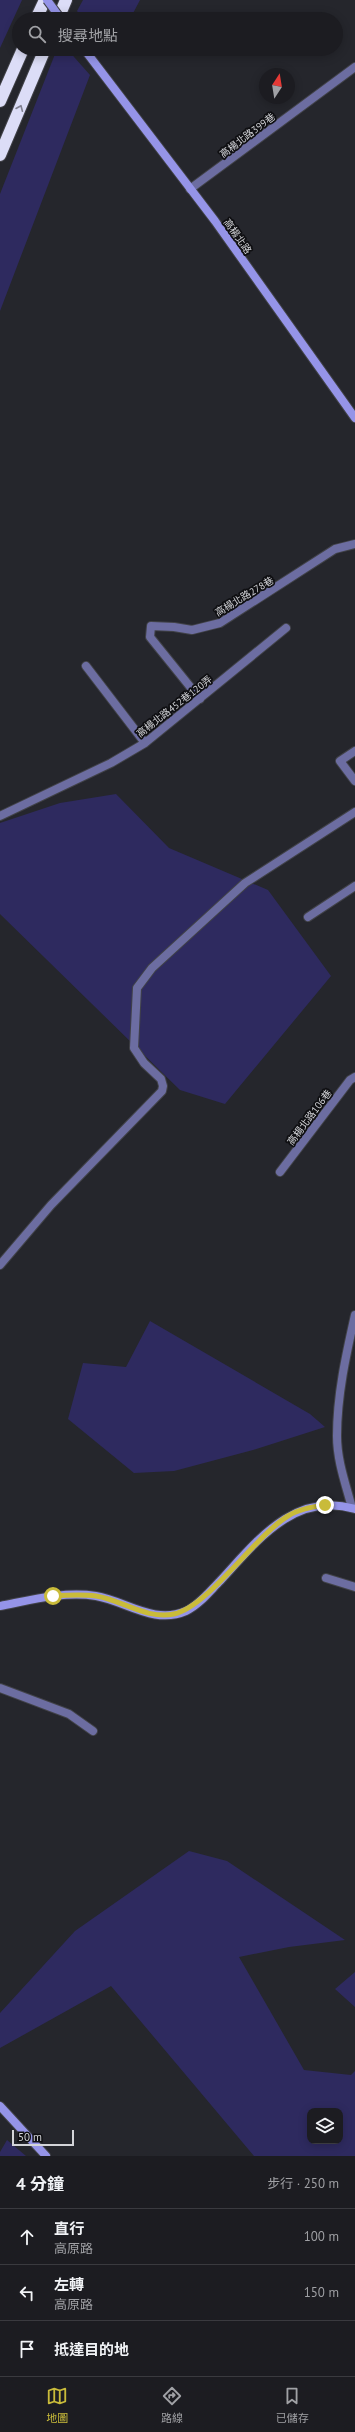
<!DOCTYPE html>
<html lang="zh-TW">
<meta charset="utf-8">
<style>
body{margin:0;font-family:"PT Sans","Noto Sans TC",sans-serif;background:#29292e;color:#f1f3f6}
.controls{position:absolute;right:12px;bottom:12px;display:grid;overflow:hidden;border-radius:8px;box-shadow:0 2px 10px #0003}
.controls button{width:36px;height:36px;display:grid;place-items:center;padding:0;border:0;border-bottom:1px solid #3a3a3f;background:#1c1c21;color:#f1f3f6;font:20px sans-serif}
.compass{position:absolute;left:259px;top:68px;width:36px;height:36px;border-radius:50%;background:#1c1c21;box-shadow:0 2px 10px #0003;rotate:12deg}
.scale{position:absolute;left:12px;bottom:10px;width:62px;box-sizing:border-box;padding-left:4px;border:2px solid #d3d4d8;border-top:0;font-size:11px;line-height:14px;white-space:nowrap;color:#d3d4d8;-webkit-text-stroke:3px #0f0f12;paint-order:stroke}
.stop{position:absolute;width:12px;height:12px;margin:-9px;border:3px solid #c9bb3a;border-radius:50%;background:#fff}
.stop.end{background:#c9bb3a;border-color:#fff;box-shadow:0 1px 4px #0008}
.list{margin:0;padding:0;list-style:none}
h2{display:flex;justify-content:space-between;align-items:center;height:52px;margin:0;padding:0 16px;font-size:17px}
h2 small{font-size:13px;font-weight:400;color:#a0a1a5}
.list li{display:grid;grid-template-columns:26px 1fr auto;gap:12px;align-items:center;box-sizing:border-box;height:56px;padding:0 16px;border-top:1px solid #3a3a3f}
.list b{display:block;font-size:15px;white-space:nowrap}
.list p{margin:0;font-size:13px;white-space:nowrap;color:#a0a1a5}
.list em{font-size:13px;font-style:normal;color:#a0a1a5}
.icon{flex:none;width:22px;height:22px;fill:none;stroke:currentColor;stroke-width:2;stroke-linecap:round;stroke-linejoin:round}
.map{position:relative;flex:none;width:355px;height:2156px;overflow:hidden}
.search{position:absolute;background:#1c1c21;box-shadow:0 2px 10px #0003;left:12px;right:12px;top:12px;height:44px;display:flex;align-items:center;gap:10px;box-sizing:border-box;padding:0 14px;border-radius:22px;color:#a0a1a5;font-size:15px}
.sheet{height:220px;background:#1c1c21}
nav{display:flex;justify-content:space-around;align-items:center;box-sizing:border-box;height:56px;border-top:1px solid #3a3a3f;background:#1c1c21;font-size:11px;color:#a0a1a5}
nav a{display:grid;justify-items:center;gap:2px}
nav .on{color:#c9bb3a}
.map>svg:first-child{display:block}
.green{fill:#2e2a5f;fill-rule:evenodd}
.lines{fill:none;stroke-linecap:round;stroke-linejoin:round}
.street-casing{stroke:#414248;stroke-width:10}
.secondary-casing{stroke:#414248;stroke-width:10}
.highway-casing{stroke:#414248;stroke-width:14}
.street{stroke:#6c6da1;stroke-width:8}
.secondary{stroke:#9594e8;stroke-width:8}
.highway{stroke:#dcddf7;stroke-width:12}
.secondary-bridge-casing{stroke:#414248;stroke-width:10;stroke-linecap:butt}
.secondary-bridge{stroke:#9594e8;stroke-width:8}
.oneway{stroke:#808090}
.route{stroke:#c9bb3a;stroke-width:5}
.labels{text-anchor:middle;stroke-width:3.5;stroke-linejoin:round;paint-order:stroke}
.street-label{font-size:10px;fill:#d3d4d8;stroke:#0f0f12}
</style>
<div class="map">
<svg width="355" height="2156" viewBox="0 0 355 2156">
<rect width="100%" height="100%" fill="#25262c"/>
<path class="green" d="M 0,0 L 22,0 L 0,48 Z
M 83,0 L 140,0 L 130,19 L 83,19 L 77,11 Z
M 57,49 L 67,49 L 90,75 L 0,311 L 0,194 Z
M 116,794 L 169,848 L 268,890 L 331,976 L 225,1104 L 180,1090 L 0,914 L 0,823 L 60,803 Z
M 150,1321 L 310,1414 L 325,1427 L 253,1450 L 174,1471 L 134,1473 L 68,1419 L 83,1363 L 126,1367 Z
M 189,1851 L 227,1861 L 345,1940 L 289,1947 L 239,1957 L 304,2070 L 351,2075 L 355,2071 L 355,2156 L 254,2156 L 111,1986 L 0,2048 L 0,2013 L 75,1931 ZM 310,2111 L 340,2111 L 340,2141 L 310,2141 Z
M 355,1972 L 355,2007 L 335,1989 Z
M 7,2140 L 26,2156 L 0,2156 L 0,2152 Z"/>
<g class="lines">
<defs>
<path id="street" d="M 190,189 L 355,67
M 86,666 L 145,743
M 200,699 L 150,637 L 151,626 L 174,627 L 192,630 L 220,623 L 335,549 L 355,544
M 355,751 L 340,761 L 355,781
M 0,816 L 111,763 L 145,743 L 286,628
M 308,917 L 355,886
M 280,1172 L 350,1080 L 355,1077
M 0,1265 L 51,1205 L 162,1091 L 163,1086 L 161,1079 L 144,1063 L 134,1048 L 137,988 L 152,968 L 245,883 L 355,812
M 352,1508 C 346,1485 337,1461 337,1436 C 337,1395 346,1355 355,1315
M 326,1578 L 355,1587
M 0,1688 L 69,1714 L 93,1731"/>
<path id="secondary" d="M 84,49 L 215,221 L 355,418
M 0,1606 C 31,1600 64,1591 96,1596 C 126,1601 154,1625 186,1611 C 199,1605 210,1591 220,1581 C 257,1541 294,1491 355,1509
M 0,2106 L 46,2156"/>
<path id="highway" d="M 36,19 L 45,0
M 58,19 L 66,0
M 0,101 L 23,49
M 0,155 L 45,49"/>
</defs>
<use href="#street" class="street-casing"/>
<use href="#secondary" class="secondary-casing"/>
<use href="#highway" class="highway-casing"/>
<use href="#street" class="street"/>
<use href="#secondary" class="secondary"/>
<use href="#highway" class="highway"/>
<defs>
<path id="secondary-bridge" d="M 47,0 L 61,19"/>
</defs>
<use href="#secondary-bridge" class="secondary-bridge-casing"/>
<use href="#secondary-bridge" class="secondary-bridge"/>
</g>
<defs><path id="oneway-chevron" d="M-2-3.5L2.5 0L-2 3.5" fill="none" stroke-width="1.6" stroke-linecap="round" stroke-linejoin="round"/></defs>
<use class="oneway" href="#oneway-chevron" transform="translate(20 108) rotate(-67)"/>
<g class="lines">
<path class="route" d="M 53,1596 C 67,1595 82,1594 96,1596 C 122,1600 147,1620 174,1614 C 208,1607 254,1537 288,1516 C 299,1509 313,1507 325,1505"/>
</g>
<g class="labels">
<g class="street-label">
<text transform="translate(247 135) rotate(-37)" y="4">高楊北路399巷</text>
<text transform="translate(238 236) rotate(55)" y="4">高楊北路</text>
<text transform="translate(244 596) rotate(-31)" y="4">高楊北路278巷</text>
<text transform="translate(174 706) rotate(-38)" y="4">高楊北路452巷120弄</text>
<text transform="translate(309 1117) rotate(-53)" y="4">高楊北路106巷</text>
</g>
</g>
</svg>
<div class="controls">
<button><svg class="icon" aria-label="layers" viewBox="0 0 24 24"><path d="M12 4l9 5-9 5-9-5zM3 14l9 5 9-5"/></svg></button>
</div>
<svg class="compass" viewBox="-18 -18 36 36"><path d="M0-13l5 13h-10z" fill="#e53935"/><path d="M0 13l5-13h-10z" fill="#a0a1a5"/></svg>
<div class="scale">50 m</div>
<div class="stop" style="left:53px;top:1596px"></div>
<div class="stop end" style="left:325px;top:1505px"></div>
<div class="search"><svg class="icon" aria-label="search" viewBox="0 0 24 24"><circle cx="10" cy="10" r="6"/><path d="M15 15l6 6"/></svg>搜尋地點</div>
</div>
<section class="sheet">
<h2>4 分鐘<small>步行 · 250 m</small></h2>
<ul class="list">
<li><svg class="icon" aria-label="ahead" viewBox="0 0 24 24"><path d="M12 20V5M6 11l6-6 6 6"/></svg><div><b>直行</b><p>高原路</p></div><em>100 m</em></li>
<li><svg class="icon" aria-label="left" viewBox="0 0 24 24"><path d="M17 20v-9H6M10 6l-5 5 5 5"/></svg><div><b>左轉</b><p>高原路</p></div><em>150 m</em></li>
<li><svg class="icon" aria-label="arrive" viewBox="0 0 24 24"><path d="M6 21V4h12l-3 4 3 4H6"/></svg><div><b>抵達目的地</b></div></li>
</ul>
</section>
<nav>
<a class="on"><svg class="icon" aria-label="map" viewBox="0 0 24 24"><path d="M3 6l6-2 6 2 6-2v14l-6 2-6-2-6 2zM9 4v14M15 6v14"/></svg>地圖</a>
<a><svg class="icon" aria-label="directions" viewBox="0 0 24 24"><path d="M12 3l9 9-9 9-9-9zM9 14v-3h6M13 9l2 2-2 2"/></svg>路線</a>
<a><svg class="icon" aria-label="saved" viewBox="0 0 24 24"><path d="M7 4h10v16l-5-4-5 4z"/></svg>已儲存</a>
</nav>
